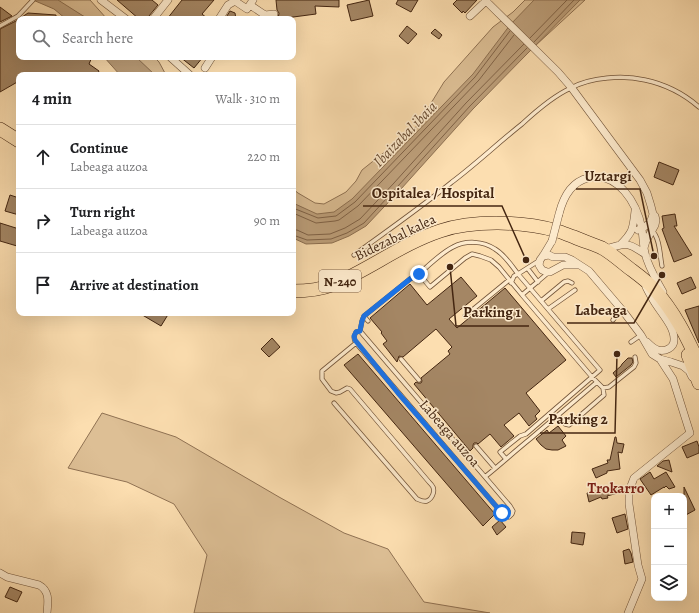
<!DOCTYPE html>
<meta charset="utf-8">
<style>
body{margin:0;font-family:Alegreya,serif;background:#f2f2f2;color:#202124}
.controls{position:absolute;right:12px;bottom:12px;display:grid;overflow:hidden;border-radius:8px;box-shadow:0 4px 16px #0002}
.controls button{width:36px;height:36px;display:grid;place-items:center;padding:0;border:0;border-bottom:1px solid #e0e0e0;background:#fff;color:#202124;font:20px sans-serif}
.stop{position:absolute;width:12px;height:12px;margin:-9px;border:3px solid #1a73e8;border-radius:50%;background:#fff}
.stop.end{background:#1a73e8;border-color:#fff;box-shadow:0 1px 4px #0008}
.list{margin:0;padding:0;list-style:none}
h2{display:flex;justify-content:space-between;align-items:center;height:52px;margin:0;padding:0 16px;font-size:17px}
h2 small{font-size:13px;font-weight:400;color:#757577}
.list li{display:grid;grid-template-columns:26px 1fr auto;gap:12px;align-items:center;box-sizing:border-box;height:64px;padding:0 16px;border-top:1px solid #e0e0e0}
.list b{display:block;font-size:15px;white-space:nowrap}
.list p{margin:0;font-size:13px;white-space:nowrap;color:#757577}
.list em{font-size:13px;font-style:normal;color:#757577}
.icon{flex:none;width:22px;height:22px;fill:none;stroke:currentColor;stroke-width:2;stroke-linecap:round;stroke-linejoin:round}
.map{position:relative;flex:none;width:699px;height:613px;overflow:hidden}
.search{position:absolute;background:#fff;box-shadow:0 4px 16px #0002;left:16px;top:16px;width:280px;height:44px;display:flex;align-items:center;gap:10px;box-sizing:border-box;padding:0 14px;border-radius:8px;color:#757577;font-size:15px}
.panel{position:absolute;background:#fff;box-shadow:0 4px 16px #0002;left:16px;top:72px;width:280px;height:244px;border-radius:8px}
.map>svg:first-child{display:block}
.green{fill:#ddbf95;stroke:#907253}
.water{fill:#bd9f7a;stroke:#8d6f50}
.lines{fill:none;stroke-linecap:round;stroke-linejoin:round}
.shore{stroke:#806246;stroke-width:1}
.building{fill:#a48664;stroke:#442611}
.lane-casing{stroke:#725439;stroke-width:5}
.street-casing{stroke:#725439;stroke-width:8}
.highway-casing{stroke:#442611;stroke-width:14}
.lane{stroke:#fdeacc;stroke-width:3.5}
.street{stroke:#fdeacc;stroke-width:7}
.highway{stroke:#fcdeb0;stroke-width:13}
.street-bridge-casing{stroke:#725439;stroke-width:8;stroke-linecap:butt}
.street-bridge{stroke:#fdeacc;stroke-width:7}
.route{stroke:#1a73e8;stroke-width:5}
.labels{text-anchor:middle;stroke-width:3;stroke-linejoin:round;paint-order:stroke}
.shield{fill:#fdeacc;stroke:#7c6149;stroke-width:1}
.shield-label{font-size:13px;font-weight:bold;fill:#442611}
.street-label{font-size:14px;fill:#442611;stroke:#fdeacc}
.water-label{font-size:15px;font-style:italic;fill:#684a30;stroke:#fdeacc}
.neighbourhood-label{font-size:15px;font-weight:bold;fill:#7a1f14;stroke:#fdeacc}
.leader{fill:none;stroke:#442611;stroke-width:1.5}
.callout-dot{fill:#442611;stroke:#fdeacc;stroke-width:1.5}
.callout-label{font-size:15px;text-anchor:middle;font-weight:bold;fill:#442611;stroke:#fdeacc;stroke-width:3;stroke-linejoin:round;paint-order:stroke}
</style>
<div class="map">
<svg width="699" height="613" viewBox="0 0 699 613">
<rect width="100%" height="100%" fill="#fcdeb0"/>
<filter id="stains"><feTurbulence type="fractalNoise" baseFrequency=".005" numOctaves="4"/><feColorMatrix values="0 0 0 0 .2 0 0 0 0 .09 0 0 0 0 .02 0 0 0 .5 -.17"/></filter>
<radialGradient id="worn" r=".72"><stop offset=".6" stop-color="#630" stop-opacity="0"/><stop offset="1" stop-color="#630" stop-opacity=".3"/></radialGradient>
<path class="green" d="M 55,0 L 90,0 L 107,19 L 88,19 Z
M 525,0 L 585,0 L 446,128 L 335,239 L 293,213 L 293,189 L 298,193 L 315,203 L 324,204 L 346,192 L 356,181 L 362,170 L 417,126 L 444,82 L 493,27 L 513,12 Z
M 124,57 L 154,57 L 159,62 L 166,75 L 140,75 Z
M 102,413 L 176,437 L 279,497 L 344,533 L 388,549 L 424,602 L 490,613 L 194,613 L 207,555 L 174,504 L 127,482 L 68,468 Z"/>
<path class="water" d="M 33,0 L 58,0 L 88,19 L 66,19 L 54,9 Z
M 534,0 L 580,0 L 473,109 L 401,189 L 366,226 L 349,236 L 332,243 L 306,244 L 293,238 L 293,203 L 317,214 L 334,212 L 352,199 L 473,74 L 510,25 Z
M 104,57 L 136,57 L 155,75 L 120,75 Z"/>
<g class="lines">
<path class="shore" d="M 530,38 L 567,0
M 534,42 L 574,0
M 293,208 L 318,218 L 336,216 L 355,202 L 475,77 L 510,31
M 293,213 L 316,223 L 335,221 L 339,220 L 358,206 L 479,80 L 514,35
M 293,230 L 297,230 L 308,235 L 330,234 L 345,228 L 360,219 L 394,183 L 466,103 L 524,44
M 293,235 L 307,240 L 331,239 L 347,233 L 364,223 L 398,186 L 470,106 L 527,48"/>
</g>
<path class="building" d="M 117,0 L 152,0 L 158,5 L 149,16 L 148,19 L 139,19 Z
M 182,0 L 214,0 L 202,14 L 208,19 L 167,19 Z
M 276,0 L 339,0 L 339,7 L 315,6 L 316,14 L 278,19 L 279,13 L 277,10 Z
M 369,0 L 373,16 L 351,21 L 347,5 Z
M 398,0 L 418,0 L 411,12 L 396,4 Z
M 457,0 L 477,0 L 465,13 L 463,11 L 462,13 L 453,4 Z
M 0,7 L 12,16 L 0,22 Z
M 230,11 L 235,13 L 236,19 L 225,19 Z
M 28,13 L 56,15 L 56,19 L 19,19 Z
M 18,20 L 19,20 L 19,57 L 92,57 L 89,64 L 99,71 L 97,75 L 19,75 L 19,81 L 0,92 L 0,29 Z
M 407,26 L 417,34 L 408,44 L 399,36 Z
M 435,29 L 442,35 L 439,39 L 431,33 Z
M 180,57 L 203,57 L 194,68 Z
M 659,162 L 679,170 L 673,185 L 654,177 Z
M 10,195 L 19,198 L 19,215 L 5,211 Z
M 675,214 L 677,226 L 674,226 L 692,255 L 674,262 L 662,229 L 664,228 L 662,216 Z
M 0,223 L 19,229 L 19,239 L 17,246 L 0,241 Z
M 461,277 L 477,296 L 449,319 L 457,328 L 505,288 L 566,360 L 526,393 L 540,411 L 535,416 L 537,419 L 529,426 L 519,413 L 504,425 L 514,436 L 501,447 L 490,434 L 478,444 L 477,443 L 474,443 L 473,445 L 473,448 L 470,451 L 414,384 L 416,382 L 418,383 L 421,383 L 422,381 L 421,378 L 450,354 L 448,351 L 452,347 L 436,329 L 403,357 L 399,356 L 397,362 L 383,344 L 387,341 L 381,333 L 382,332 L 370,318 L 410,284 L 427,305 Z
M 691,277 L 696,288 L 682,294 L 677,283 Z
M 699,306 L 699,343 L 685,310 Z
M 139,313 L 169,313 L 161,326 Z
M 272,338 L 280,347 L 269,357 L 261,349 Z
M 358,354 L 495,514 L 483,526 L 344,365 Z
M 628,358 L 632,358 L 633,362 L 631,365 L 616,377 L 613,373 L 621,366 L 622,364 Z
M 558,426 L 566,436 L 562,440 L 566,446 L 558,450 L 552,450 L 546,449 L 541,445 L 536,439 L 547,430 L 549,433 Z
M 615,437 L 616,437 L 617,443 L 624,444 L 622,453 L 618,452 L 620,469 L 607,471 L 607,473 L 596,478 L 592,469 L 608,463 L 607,460 L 610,460 Z
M 697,441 L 699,447 L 699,453 L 687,458 L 682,447 Z
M 669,460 L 672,472 L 657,466 L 663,461 Z
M 650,472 L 654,479 L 666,472 L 675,487 L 669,489 L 666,486 L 664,488 L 664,487 L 651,495 L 640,479 Z
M 616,486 L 618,493 L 607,496 L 608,498 L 602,499 L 601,497 L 589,502 L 587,493 L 602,490 L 602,491 Z
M 684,487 L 695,510 L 684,516 Z
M 625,514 L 628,529 L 617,533 L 612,518 Z
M 500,520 L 506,527 L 497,535 L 492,527 Z
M 572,532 L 585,533 L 583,545 L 571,543 Z
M 629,549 L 631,553 L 633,562 L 625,564 L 623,551 Z
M 10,587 L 22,592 L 17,602 L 5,597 Z"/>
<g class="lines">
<defs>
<path id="lane" d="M 0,26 L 18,16 L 33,0
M 652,231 C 660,237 660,257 662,266
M 354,255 C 387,231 420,208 452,182 C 476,164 498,143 522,124 C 536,111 553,96 571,88 C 591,77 623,75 645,80 C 664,84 684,94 699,107
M 540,260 L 518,274 L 600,370 L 592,377 L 522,295 C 531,287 540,280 549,272
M 528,269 L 538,282
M 511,283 L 514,276 L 518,274 C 511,265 505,255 495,249 C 483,241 466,240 453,247 C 441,253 429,265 419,274 L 430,287 L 465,258 L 472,254 L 480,256 L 491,260 L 499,267 L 522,295
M 541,301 L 564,282 L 568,281 L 572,283
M 548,309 L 575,290
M 364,316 L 368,321
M 465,316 L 509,280
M 613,320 L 621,309
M 360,331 L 356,332 C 354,336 353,339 356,343 L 502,513 L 509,517 L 512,514 L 513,511 L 510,506 L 360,331 L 362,321 L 364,316 L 410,279 L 419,274
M 631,342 L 641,335
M 401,359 L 419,380
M 603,388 L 609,387 L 634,367 L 636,363 L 635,357
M 334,403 L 417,499 C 420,500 423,502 427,501 C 432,499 435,492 433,487 C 432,485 430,483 429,482 L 350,389 L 347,388 L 340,392 L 336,393 L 331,391 L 322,379 L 322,371 L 356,343
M 558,415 L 565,424 L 569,425 L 574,421 L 604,395 L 603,388 L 597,382
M 476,446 L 495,468
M 486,476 C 501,464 515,451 530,439 L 597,382 L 592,377 L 526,434 L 520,436 L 500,452 L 506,459"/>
<path id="street" d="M 101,0 L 126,19
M 485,0 L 558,72 L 571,87 L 640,180 L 647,193 L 651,206 L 653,214 L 655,216 L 656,220 L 655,225 L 646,241 L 644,248
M 250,5 L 265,15 L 274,14
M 470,16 L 487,0
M 153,19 L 168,0
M 219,19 L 228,5 L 235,1 L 247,9 L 253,0
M 170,57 L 190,75
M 205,68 L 212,57
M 559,214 C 563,198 571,182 588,178 C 618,171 637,203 642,229 C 643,237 643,245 645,253 C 648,267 656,279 663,292
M 638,230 C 647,226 651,224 653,214
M 552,241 L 543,256 L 540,260 L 539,265 L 542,270 L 547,272 L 550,272 L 563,265 L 579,265
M 620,245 C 633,232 633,229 635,211
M 604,249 C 612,248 614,246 621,245 C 630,243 637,249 645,254
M 543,256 L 549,255 L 553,257 L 565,257 L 572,260 L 589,271 L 623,311 L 641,335 L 652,354 L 660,359 L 671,362 L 683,366 L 689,371 L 692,377
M 646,287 C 648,291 650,295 652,298 C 658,310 675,326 674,340 C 674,348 665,352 658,350 C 654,349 650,345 647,342
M 0,573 L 7,577 L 39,585 C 50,591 48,602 47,613
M 628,613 L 642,579 L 638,565 L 629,504 L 629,491 L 634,478 L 690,433 L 673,379 L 660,359"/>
<path id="highway" d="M 0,129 L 19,141
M 293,291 C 306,291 319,290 332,285 C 369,270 401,244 440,231 C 473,220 523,221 557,231 C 562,232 568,235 574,237 C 583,241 593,244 602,248 C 611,253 620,261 629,268 C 637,274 647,281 654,289 C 674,311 687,337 699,364
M 688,355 L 699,383"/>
</defs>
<use href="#lane" class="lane-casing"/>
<use href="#street" class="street-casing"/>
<use href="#highway" class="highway-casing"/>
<use href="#lane" class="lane"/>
<use href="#street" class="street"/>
<use href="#highway" class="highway"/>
<defs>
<path id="street-bridge" d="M 552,241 L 559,214"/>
</defs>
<use href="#street-bridge" class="street-bridge-casing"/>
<use href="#street-bridge" class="street-bridge"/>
</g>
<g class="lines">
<path class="route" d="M 419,274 L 410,279 L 364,316 L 362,321 L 360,331 L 356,332 L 354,336 L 355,340 L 398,393 L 502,513"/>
</g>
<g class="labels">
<rect class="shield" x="319" y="270" width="42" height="22" rx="3"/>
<g class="shield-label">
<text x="340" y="286">N-240</text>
</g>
<g class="street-label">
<text transform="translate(395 237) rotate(-26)" y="5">Bidezabal kalea</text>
<text transform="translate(450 433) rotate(49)" y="5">Labeaga auzoa</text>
</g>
<g class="water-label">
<text transform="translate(405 134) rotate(-46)" y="5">Ibaizabal ibaia</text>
</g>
<g class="neighbourhood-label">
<text x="616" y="493">Trokarro</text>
</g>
</g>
<path class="leader" d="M654 256L640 189H576M526 260L502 206H363M662 275L634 323H567M450 267L456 326H529M617 354L615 433H540"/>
<g class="callout-dot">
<circle cx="654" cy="256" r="4"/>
<circle cx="526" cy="260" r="4"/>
<circle cx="662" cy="275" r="4"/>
<circle cx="450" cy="267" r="4"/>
<circle cx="617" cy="354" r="4"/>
</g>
<g class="callout-label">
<text x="608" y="181">Uztargi</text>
<text x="433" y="198">Ospitalea / Hospital</text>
<text x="601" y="315">Labeaga</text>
<text x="492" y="317">Parking 1</text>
<text x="578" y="424">Parking 2</text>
</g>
<rect width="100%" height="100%" filter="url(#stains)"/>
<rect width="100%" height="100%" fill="url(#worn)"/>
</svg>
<div class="controls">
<button>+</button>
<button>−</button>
<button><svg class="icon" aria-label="layers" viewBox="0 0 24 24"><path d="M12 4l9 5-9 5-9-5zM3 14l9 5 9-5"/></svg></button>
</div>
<div class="stop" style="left:502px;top:513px"></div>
<div class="stop end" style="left:419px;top:274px"></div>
<div class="search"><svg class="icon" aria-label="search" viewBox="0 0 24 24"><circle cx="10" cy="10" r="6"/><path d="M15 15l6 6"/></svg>Search here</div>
<section class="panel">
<h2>4 min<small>Walk · 310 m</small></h2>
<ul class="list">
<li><svg class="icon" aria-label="ahead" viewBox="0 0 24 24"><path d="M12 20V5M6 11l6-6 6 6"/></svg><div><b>Continue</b><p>Labeaga auzoa</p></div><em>220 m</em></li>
<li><svg class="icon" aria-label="right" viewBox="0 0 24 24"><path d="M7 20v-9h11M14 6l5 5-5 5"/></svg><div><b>Turn right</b><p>Labeaga auzoa</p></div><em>90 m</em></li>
<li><svg class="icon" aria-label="arrive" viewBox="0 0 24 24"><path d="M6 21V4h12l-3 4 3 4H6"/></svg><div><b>Arrive at destination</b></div></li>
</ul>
</section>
</div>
